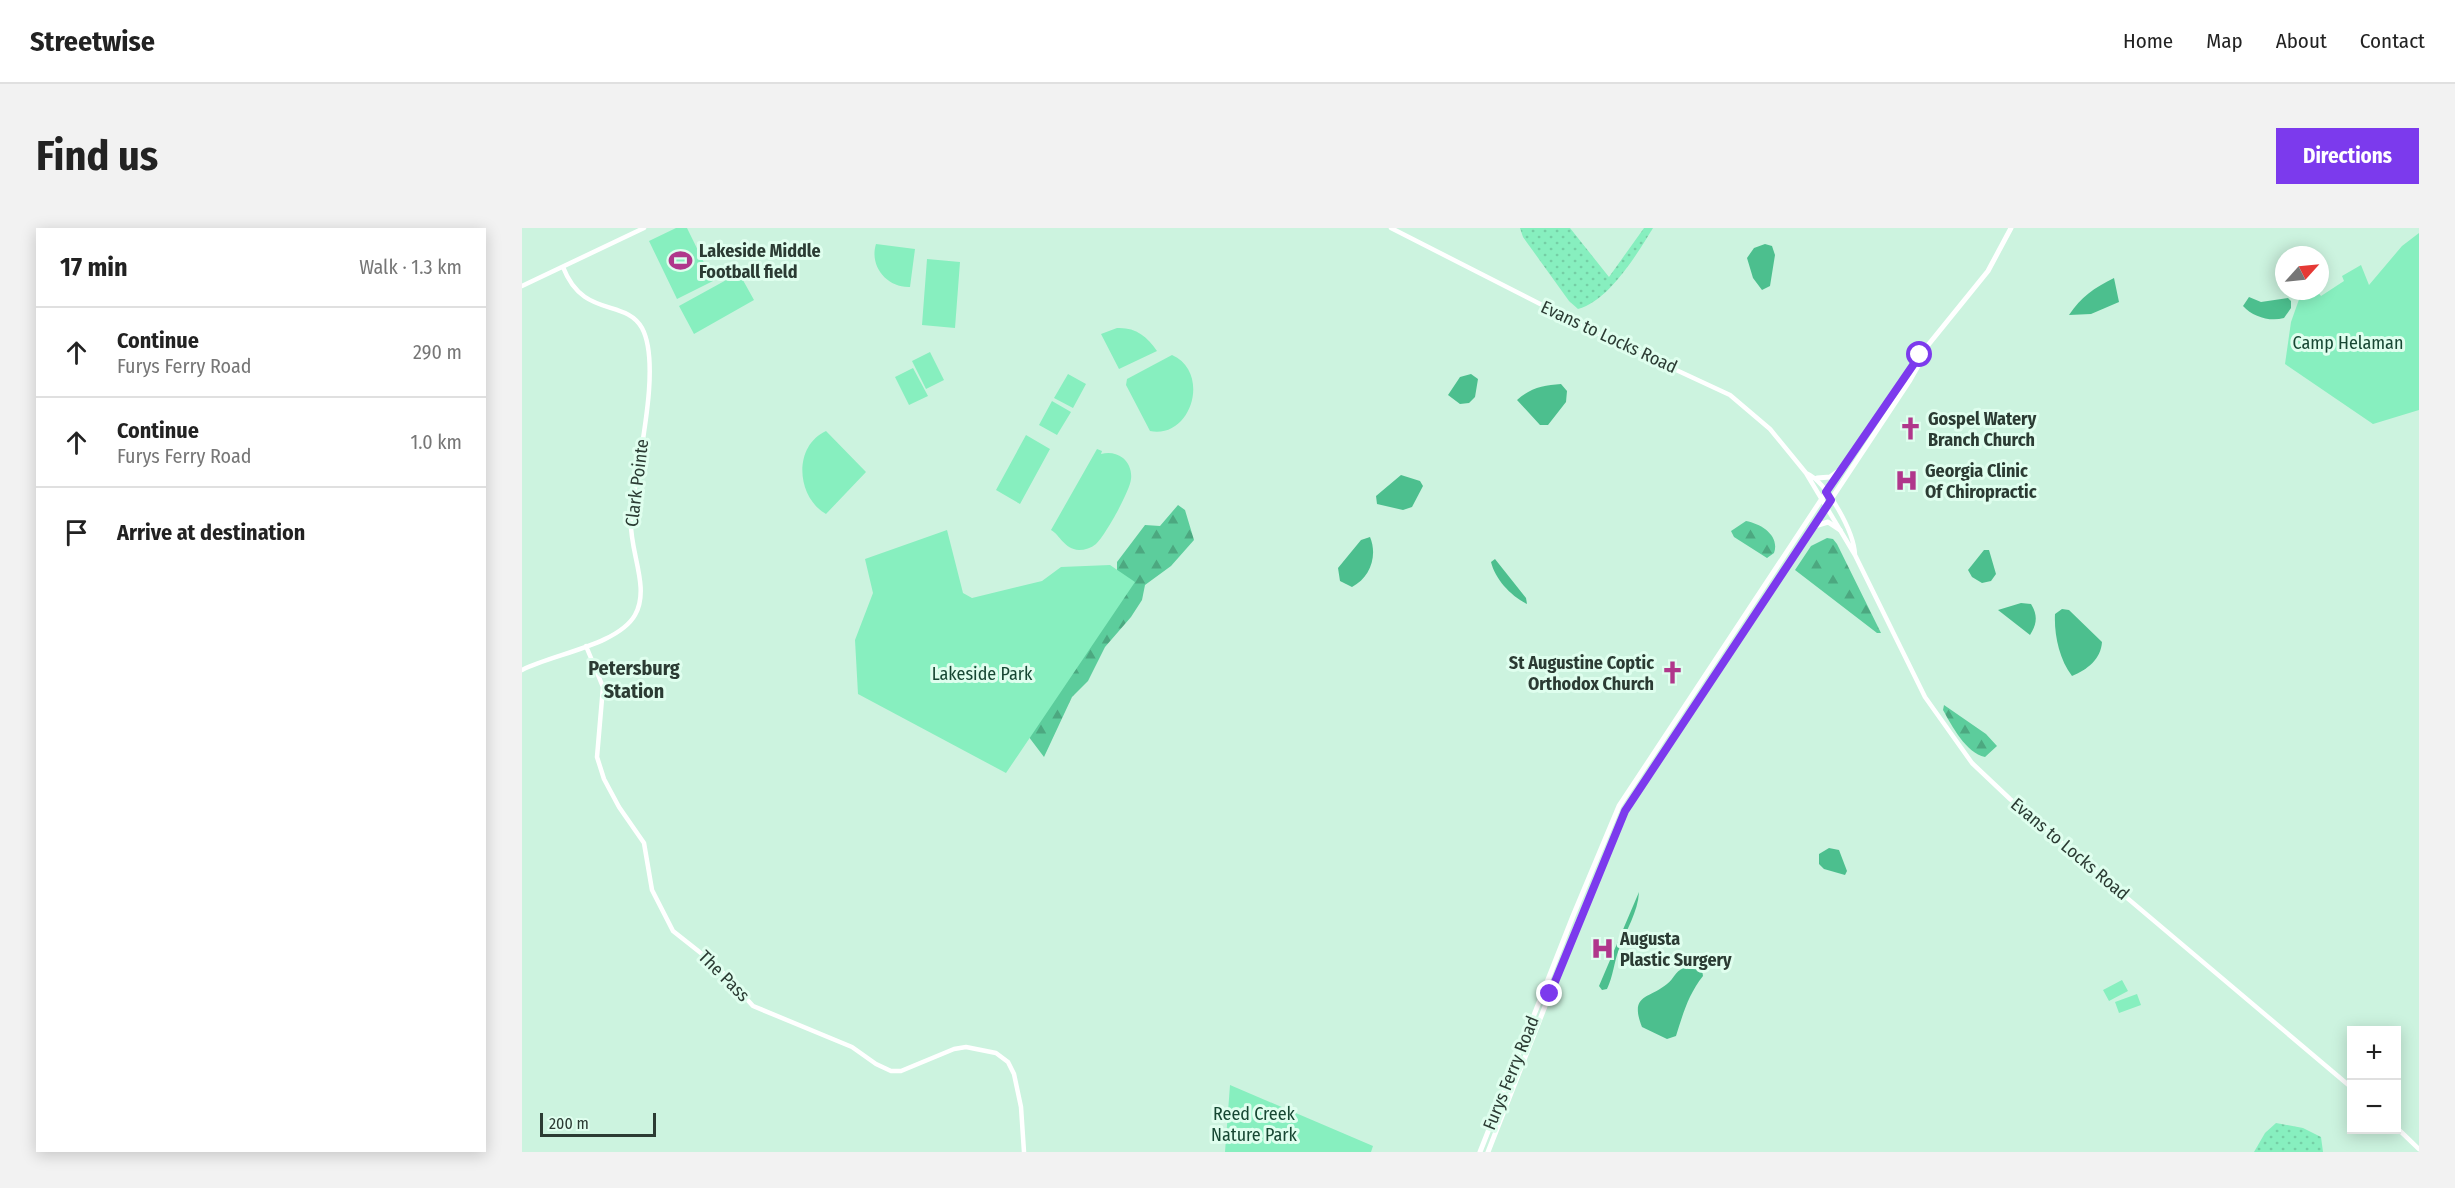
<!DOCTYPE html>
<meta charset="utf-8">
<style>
body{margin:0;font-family:"Fira Sans Condensed",sans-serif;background:#f2f2f2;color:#222}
.controls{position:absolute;right:18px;bottom:18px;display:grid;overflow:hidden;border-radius:0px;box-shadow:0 3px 15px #0003}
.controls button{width:54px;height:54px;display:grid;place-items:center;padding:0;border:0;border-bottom:2px solid #e0e0e0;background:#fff;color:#222;font:30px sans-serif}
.compass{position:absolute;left:1753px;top:18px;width:54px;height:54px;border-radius:50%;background:#fff;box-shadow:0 3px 15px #0003;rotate:63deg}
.scale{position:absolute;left:18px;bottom:15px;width:116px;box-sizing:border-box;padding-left:6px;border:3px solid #2b3b33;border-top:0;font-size:16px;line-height:21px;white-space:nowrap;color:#2b3b33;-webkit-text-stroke:4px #dffeee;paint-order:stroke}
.stop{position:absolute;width:18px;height:18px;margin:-14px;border:4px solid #7c3aed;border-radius:50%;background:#fff}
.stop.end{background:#7c3aed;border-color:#fff;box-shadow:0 2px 6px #0008}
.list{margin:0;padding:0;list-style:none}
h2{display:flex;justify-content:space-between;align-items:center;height:78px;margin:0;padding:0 24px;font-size:26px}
h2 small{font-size:20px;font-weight:400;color:#767676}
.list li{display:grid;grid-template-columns:39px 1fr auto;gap:18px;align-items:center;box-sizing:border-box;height:90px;padding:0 24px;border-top:2px solid #e0e0e0}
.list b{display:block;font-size:22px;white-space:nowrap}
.list p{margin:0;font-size:20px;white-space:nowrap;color:#767676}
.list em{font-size:20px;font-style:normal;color:#767676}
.icon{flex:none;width:33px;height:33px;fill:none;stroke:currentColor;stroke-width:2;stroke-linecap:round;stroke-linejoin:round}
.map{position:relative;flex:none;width:1897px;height:924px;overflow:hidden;border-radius:0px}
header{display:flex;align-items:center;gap:36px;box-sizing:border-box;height:84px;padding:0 30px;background:#fff;border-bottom:2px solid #e0e0e0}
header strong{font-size:28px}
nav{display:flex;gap:33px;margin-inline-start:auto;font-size:21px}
.intro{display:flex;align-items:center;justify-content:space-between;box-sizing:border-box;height:144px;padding:0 36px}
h1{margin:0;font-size:42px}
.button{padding:15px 27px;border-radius:0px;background:#7c3aed;color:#fff;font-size:21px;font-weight:700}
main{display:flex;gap:36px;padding:0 36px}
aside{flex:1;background:#fff;border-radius:0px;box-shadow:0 3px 15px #0003}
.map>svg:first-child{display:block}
.grass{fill:url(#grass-dots)}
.forest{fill:url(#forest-firs)}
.green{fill:#87efbf}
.water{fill:#4cbf8e}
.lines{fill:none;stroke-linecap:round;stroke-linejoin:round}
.minor{stroke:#fff;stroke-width:4.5}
.major{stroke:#fff;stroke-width:5}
.route{stroke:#7c3aed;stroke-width:8}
.labels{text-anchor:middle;stroke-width:6;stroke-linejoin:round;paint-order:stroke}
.poi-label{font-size:18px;font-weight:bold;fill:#2b3b33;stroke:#dffeee;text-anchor:start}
.street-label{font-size:18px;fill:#2b3b33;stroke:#dffeee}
.park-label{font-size:18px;fill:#174733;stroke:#dffeee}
.neighbourhood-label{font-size:20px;font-weight:bold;fill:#2b3b33;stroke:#dffeee}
</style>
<header>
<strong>Streetwise</strong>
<nav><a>Home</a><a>Map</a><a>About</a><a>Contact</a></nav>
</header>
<div class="intro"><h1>Find us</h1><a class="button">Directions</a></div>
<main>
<aside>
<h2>17 min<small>Walk · 1.3 km</small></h2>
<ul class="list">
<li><svg class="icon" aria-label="ahead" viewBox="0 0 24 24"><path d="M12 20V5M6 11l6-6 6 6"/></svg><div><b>Continue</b><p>Furys Ferry Road</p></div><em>290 m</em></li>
<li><svg class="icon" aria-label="ahead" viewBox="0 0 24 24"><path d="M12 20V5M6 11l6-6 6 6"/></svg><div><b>Continue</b><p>Furys Ferry Road</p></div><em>1.0 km</em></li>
<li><svg class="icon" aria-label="arrive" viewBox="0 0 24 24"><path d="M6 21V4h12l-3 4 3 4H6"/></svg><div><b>Arrive at destination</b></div></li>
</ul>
</aside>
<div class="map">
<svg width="1897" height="924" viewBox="0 0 1897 924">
<defs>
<pattern id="grass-dots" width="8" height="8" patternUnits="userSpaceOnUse" patternTransform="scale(1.5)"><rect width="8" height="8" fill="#87efbf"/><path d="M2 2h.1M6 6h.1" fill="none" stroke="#75cea5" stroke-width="1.8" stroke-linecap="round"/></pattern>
<pattern id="forest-firs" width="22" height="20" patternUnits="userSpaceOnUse" patternTransform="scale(1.5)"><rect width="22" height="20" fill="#5ccd9c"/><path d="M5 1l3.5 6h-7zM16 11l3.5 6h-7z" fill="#4ca880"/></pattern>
</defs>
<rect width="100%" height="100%" fill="#ccf3df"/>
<path class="grass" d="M 998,0 L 1048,0 L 1087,49 L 1122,0 L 1131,0 C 1115,26 1087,73 1056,81 L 1047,73 L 1001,9 Z
M 1754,895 L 1781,900 L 1799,909 L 1801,924 L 1732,924 L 1743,905 Z"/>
<path class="forest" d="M 656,277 L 663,282 L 672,312 L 649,338 L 623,357 L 620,372 L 609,389 L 583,419 L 566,453 L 550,469 L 522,529 L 485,480 L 595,353 L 595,334 L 623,297 L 638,298 Z
M 1224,293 C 1240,296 1258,308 1252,325 L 1245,330 L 1212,309 L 1209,303 Z
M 1305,310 L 1311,311 L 1315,316 L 1359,405 L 1355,405 L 1273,342 L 1289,318 Z
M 1422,477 L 1464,506 L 1475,518 L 1463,529 C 1444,525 1430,498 1421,482 Z"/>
<path class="green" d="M 154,0 L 165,0 L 191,53 L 155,71 L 127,13 Z
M 1897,5 L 1897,182 L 1851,196 L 1763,136 L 1769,94 L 1780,63 L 1795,63 L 1799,68 L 1822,53 L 1820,48 L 1839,37 L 1847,57 L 1880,18 Z
M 354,16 L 393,21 L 388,59 C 365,60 347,38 354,16 Z
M 405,31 L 438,34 L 433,100 L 400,97 Z
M 217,45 L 232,72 L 172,106 L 157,78 Z
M 595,100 C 613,99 625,108 635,123 L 597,141 L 579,106 Z
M 408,124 L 422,152 L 404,161 L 390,133 Z
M 650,127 C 689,144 670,211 628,203 L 604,157 L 605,151 Z
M 391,140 L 406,168 L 387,177 L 373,149 Z
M 546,146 L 564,156 L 551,180 L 532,170 Z
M 530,173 L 549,184 L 535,207 L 517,197 Z
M 304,203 L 344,244 L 304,286 C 274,269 271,218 304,203 Z
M 504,207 L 528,221 L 498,276 L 474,262 Z
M 575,221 L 580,223 L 579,226 C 587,224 594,225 601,230 C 607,235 610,243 609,251 C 608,263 583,308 574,316 C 569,320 563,322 557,322 C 542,321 538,307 529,302 Z
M 425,302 L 441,365 L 450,370 L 520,353 L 539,339 L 588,337 L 613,354 L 484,545 L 336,466 L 333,412 L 351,365 L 343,331 Z
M 1600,752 L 1606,763 L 1587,773 L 1581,762 Z
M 1615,766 L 1619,777 L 1597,785 L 1593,774 Z
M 708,857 L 851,918 L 849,924 L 703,924 Z"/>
<path class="water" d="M 1243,16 L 1250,18 L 1253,27 L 1248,58 L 1240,62 L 1231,50 L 1225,30 L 1232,20 Z
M 1592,50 L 1597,74 L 1569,86 L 1547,87 C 1559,69 1572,60 1592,50 Z
M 1727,69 L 1739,74 L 1766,70 L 1769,73 L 1769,80 L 1762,90 C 1748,94 1731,89 1721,78 Z
M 949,146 L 956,151 L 953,169 L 947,175 L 938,176 L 926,167 L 938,149 Z
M 1039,156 L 1045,163 L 1044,174 L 1026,197 L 1018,197 L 995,172 C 1008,160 1022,157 1039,156 Z
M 879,247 L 898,253 L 901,258 L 890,279 L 881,282 L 855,276 L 854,268 Z
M 848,309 C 856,328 848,350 830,359 L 818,353 L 816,340 L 839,312 Z
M 1462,322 L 1467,322 L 1474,346 L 1469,353 L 1460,355 L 1450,349 L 1446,342 Z
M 973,331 L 1004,370 L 1005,376 C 989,368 973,351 969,334 Z
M 1499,375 L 1509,376 C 1516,387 1515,396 1508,407 L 1476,382 Z
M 1540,381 L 1547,382 L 1580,414 C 1579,431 1565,442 1550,448 C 1537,431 1532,406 1533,386 Z
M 1307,620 L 1317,622 L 1325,643 L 1323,647 L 1302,641 L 1297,636 L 1297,626 Z
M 1117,664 C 1116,684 1104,702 1097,721 C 1092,734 1091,749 1085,761 L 1080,762 L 1077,758 Z
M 1162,740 L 1180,742 L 1181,748 C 1166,767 1161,786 1154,808 L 1145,811 L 1120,799 C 1107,766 1127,771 1145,756 C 1153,750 1152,744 1162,740 Z"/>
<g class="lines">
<path class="minor" d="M 869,0 L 1081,108 L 1208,167 L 1248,201 L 1284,245 L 1333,327 C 1332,304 1305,254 1284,245
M 0,58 L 122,0
M 1333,327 L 1403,469 L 1450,535 L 1488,571 L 1830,860
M 64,418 L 81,459 L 75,529 L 82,551 L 97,579 L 122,615 L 130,662 L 151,703 L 194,737 L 231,778 L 330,819 L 354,836 L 369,843 L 379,843 L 432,821 L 444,819 L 474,825 L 486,834 L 492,846 L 499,879 L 502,924
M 0,442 C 31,426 96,417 113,387 C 129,359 106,321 109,289 C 113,243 141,139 120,100 C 103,70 61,91 41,39
M 1874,899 L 1897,921"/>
<path class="major" d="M 1295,250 L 1308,249 L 1315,244
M 1293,298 L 1306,294 L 1318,302
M 958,924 L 1051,688 L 1097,578 L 1338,213 L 1398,127 L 1466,43 L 1489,0
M 966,924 L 1056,694 L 1103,583 L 1388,152 L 1405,122"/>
</g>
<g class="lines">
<path class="route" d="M 1028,766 L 1103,583 L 1309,272 L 1304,264 L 1398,127"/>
</g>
<defs>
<symbol id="stadium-bare" viewBox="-9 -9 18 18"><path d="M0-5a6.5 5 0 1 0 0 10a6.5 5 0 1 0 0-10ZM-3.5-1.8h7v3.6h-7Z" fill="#b0378b" stroke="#dffeee" stroke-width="2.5" paint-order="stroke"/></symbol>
<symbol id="church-bare" viewBox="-9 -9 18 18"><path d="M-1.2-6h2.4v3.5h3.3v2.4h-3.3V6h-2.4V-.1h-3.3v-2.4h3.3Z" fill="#b0378b" stroke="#dffeee" stroke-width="2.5" paint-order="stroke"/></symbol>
<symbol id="hospital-bare" viewBox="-9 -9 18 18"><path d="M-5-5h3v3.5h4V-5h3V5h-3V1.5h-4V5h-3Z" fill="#b0378b" stroke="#dffeee" stroke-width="2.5" paint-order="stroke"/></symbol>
</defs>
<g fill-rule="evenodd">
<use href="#stadium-bare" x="142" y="16" width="33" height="33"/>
<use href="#church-bare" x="1372" y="184" width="33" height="33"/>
<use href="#hospital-bare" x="1368" y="236" width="33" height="33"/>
<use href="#church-bare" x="1134" y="428" width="33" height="33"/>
<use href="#hospital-bare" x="1064" y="704" width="33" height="33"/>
</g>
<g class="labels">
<g class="poi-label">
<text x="177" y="29">Lakeside Middle<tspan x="177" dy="21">Football field</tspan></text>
<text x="1406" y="197">Gospel Watery<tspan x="1406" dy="21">Branch Church</tspan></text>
<text x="1403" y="249">Georgia Clinic<tspan x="1403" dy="21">Of Chiropractic</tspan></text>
<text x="1132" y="441" text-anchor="end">St Augustine Coptic<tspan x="1132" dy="21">Orthodox Church</tspan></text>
<text x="1098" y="717">Augusta<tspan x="1098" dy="21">Plastic Surgery</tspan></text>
</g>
<g class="street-label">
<text transform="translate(1087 109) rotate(25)" y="6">Evans to Locks Road</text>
<text transform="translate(115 255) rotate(-83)" y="6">Clark Pointe</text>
<text transform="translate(1548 621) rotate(40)" y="6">Evans to Locks Road</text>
<text transform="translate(202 748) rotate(45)" y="6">The Pass</text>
<text transform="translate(989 845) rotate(-68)" y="6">Furys Ferry Road</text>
</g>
<g class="park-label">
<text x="1826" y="121">Camp Helaman</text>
<text x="460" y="452">Lakeside Park</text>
<text x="732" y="892">Reed Creek<tspan x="732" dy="21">Nature Park</tspan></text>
</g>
<g class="neighbourhood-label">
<text x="112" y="447">Petersburg<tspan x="112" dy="23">Station</tspan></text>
</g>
</g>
</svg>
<div class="controls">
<button>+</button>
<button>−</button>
</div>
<svg class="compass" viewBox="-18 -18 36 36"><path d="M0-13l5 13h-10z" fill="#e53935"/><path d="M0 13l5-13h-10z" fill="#767676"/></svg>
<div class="scale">200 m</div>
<div class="stop" style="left:1398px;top:127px"></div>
<div class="stop end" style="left:1028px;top:766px"></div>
</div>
</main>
